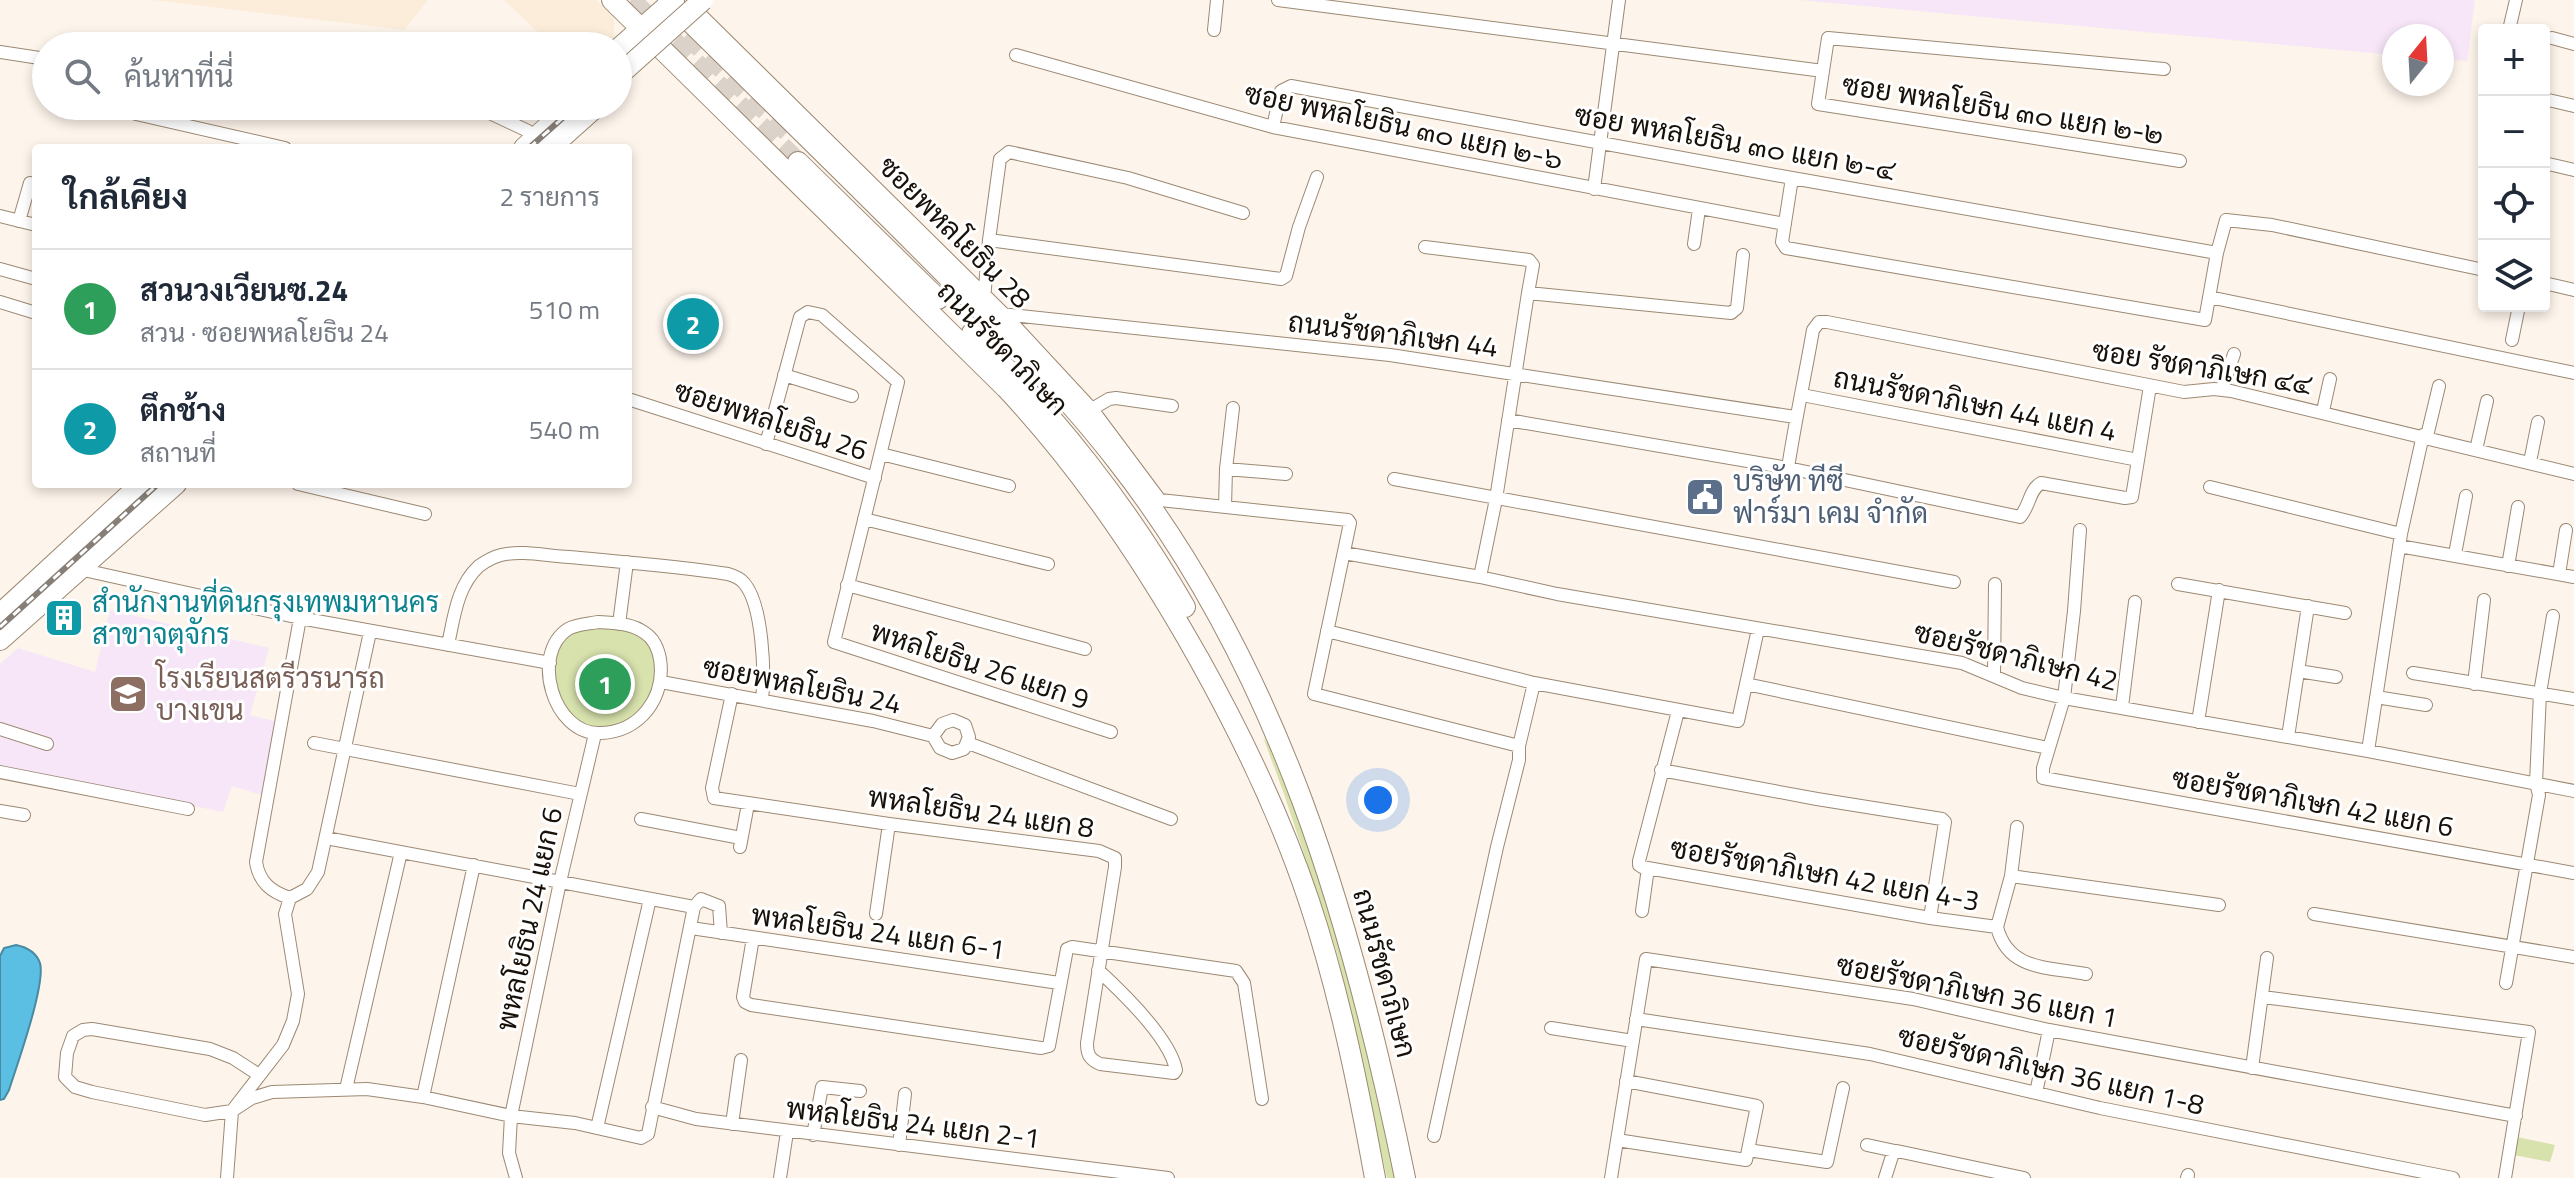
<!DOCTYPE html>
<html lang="th">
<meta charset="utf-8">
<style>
body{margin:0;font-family:"Titillium Web",Sarabun,sans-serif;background:#f2f2f3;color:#1f2937}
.controls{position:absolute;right:24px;top:24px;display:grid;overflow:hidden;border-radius:8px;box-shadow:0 4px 12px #0003}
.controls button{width:72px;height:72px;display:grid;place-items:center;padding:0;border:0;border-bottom:2px solid #e0e1e3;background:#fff;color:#1f2937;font:40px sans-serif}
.compass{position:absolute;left:2382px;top:24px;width:72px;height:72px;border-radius:50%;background:#fff;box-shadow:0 4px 12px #0003;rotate:18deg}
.you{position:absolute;left:1378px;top:800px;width:28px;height:28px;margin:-20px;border:6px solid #fff;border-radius:50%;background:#1a73e8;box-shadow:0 0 0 12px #1a73e833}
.badge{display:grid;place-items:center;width:52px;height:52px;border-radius:50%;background:#9d7221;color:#fff;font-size:26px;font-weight:700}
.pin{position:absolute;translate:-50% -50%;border:4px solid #fff;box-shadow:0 2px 8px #0006}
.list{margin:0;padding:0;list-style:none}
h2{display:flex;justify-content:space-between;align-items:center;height:104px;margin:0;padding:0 32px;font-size:34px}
h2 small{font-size:26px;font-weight:400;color:#747a83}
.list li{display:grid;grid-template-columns:52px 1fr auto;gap:24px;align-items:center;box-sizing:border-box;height:120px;padding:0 32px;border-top:2px solid #e0e1e3}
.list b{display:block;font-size:30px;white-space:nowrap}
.list p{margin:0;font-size:26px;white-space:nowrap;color:#747a83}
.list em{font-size:26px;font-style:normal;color:#747a83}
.icon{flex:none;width:44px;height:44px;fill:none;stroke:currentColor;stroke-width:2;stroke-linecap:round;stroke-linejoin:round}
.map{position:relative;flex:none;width:2574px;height:1178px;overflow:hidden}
.search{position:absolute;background:#fff;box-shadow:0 4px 12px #0003;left:32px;top:32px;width:600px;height:88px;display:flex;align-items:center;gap:20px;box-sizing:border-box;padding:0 28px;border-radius:44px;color:#747a83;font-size:30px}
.panel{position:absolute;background:#fff;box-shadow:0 4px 12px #0003;left:32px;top:144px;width:600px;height:344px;border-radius:8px}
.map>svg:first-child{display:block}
.built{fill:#fcecda}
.education{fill:#f6e6f8}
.green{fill:#d8e2ad}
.water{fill:#5bbee3;stroke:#478aa2;stroke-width:2}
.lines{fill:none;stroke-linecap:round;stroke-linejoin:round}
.primary-tunnel{stroke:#dbd2c9;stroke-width:20;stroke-dasharray:20 10;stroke-linecap:butt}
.street-casing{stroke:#9c8973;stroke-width:14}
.primary-casing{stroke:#9c8973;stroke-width:22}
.street{stroke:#fff;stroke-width:12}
.primary{stroke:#fff;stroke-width:20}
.rail-casing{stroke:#877f77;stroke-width:6}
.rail{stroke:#fff;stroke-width:3;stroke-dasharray:9;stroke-linecap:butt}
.primary-bridge-casing{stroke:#9c8973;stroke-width:22;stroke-linecap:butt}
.primary-bridge{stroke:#fff;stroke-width:20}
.labels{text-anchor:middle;stroke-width:6;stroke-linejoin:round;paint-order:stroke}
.street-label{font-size:28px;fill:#181109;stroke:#fff}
.service-label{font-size:28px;fill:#4e5e75;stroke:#fff;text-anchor:start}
.culture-label{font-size:28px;fill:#0d838f;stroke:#fff;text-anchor:start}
.education-label{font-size:28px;fill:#785e54;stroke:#fff;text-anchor:start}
</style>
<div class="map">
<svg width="2574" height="1178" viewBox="0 0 2574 1178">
<rect width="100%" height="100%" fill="#fdf4eb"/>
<path class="built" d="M 153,0 L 428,0 L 404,30 Z
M 504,0 L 596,0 L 614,18 L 614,37 L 604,46 L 553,46 Z"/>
<path class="education" d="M 1800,0 L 2475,0 L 2467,61 L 2442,59 L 2442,36 L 2394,36 L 2394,55 Z
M 110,610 L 269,648 L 250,715 L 278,722 L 265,796 L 232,786 L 223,812 L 0,766 L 0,664 L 18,648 L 95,672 Z"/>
<path class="green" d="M 578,625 L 625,625 L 657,648 L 661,676 L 633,724 C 624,727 612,733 602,733 C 559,731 541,674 559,641 C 563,634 572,630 578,625 Z
M 1263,737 L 1269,746 L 1332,901 L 1398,1178 L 1387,1178 L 1337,953 L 1284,794 Z
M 2517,1137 L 2555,1145 L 2550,1162 L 2514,1155 Z"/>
<path class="water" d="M 16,945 C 26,947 36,952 40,963 C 46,984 17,1065 9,1090 L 4,1099 L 0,1100 L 0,956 L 4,948 Z"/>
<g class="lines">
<path class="primary-tunnel" d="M 631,0 L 798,162
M 665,14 L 792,136"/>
<defs>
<path id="street" d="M 1278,0 L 1823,71
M 699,13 L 1003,313 L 1092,409 L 1160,500
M 1214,30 L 1217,0
M 2509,30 L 2516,0
M 2552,38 L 2574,44
M 145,46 L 149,41 L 154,40 L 196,46
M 0,52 L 46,59
M 1016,55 L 1273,127 L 1785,224
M 2164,69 L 1828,38 L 1818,104 L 2180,161
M 2544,99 L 2574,106
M 133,106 L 136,114 L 285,148
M 475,106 L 528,131
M 1273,127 L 1281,91 L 1291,86 L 1792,178 L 2217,253
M 2544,163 L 2574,170
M 1792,178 L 1782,242 L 1786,248 L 2205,320 L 2217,253 L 2226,220 L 2272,225 L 2484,270
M 1594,189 L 1619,0
M 1243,213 L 1128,178 L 1009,152 L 1000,159 L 989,240 L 983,312 L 1390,355 L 1795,417
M 0,216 L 36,225
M 19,221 L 30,183
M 989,240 L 1281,279 L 1286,276 L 1299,227 L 1317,177
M 1694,244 L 1699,209
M 1425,247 L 1529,260 L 1533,265 L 1528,293
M 0,269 L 36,279
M 2544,283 L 2574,290
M 2209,297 L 2574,373
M 0,302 L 36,313
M 2512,340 L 2519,306
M 784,375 L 852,396
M 2222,389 L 2234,354
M 1802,395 L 2138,460
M 628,399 L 875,478
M 1092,409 L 1109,399 L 1116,398 L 1172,406
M 2323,411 L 2330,379
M 1508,420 L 1788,468 L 2020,517 C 2030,506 2029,490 2041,483 L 2125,498 L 2132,497 L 2150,386
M 2427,436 L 2439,386
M 766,444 L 800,317 L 808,312 L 822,315 L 898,382 L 834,642 L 1111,732
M 2476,450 L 2487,401
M 881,454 L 1009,486
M 2530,462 L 2538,422
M 1788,468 C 1795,422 1805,376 1813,330 L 1819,322 L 1827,322 L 2184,392 L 2214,389 L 2231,391 L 2574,474
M 1226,469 L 1286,474
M 1394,479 L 1954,582
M 298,484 L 425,514
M 2210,487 L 2401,534
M 1153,504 L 1160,500 L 1348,520 L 1350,523 L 1314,694 L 1519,746
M 1225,507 L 1226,469 L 1233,408
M 864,519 L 1048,564
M 2080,530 L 2074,611 L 2064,698 L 2043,768 L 2043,778 L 2574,873
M 2399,546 L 2574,577
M 1344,553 L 1480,577 L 1557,594 L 1962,663 L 2022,688 L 2064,698 L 2368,751 L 2574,791
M 2455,554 L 2466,496
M 2508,566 L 2518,507
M 79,569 L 300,618 L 550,663
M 2559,574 L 2566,530
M 1480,577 L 1496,499 L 1528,293 L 1731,313 L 1737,308 L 1743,255
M 2178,584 L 2345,613
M 847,585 L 1085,649
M 598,622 C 614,623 632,623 645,633 C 654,639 658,648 660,659 C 666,697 640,733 599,733 C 553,734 530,654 568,629 C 577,624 588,624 598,622 Z
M 619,624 L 627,562
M 1327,631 L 1534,683 L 1738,721 L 1758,629
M 448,645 C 454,617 457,586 479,566 C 486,561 493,557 501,555 C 522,550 547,556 569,557 C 622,562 676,566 728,574 C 735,576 740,578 744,583 C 763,605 765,673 762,700
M 2298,671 L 2336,677
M 2413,673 L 2574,699
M 1994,676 L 1995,584
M 661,682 L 873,721 L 933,736
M 1746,684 L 2048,748
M 2474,684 L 2484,600
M 732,694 L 712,788 L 714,798 L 889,824 L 1099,851 L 1115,858 L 1115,867 L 1087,1043 C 1087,1054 1089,1059 1100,1064 L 1174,1073 L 1176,1070 C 1170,1038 1123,993 1098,970
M 2376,697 L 2426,705
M 2122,707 L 2135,602
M 1678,711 L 1639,861 L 1639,865 L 1642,867 L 1930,918 L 1997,927 L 2011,876 L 2219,905
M 953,720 L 965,725 L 969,737 L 964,749 L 952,753 L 940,748 L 933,736 L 942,724 Z
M 2198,722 L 2219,590
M 0,729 L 47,744
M 2288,737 L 2308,606
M 314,743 L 580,794
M 968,743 L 1171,819
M 2368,751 L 2401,534 L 2423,435
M 1661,770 L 1817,799 L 1942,819 L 1945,822 L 1930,918
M 0,772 L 188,809
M 0,811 L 24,815
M 641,819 L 741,838
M 740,847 L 748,804
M 2011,876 L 2017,827
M 290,898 C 271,892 259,882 256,862 L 300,618
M 290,898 L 307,889 L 318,872 L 370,632
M 694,907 L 701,899 L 719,906 L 721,933
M 1642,911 L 1648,868
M 876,914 L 889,824
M 2314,914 L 2574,957
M 1997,927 C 2008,971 2049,967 2086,974
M 691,928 L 1059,983
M 753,938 L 743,997 L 745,1002 L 751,1005 L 1041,1048 L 1049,1046 L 1067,949 L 1072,947 L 1236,971 L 1244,983 L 1262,1099
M 2506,983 L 2539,795 L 2536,783 L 2540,693 L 2553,616
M 2263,997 L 2529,1032 L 2505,1178
M 1636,1019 L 1870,1054 L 2100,1108 L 2453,1178
M 1551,1028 L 1633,1041
M 2252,1068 L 2267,958
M 259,1075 L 233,1058 L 210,1049 L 92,1029 L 83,1030 L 73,1036 L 67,1053 L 65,1077 L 75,1087 L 92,1092 L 205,1115 L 232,1111 L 252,1098 L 272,1092 L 367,1089 L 423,1097 L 511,1116 L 575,1123 L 641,1138 L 648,1134 L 694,907 L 326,838
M 346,1089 L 401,852
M 2036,1093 L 2049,1030
M 423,1097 L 474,865
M 652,1107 L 696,1119 L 1168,1178
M 732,1124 L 741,1060
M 597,1128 L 650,899
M 813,1135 L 822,1087 L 860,1091
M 1434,1136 L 1497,847 L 1519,760 L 1519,746 L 1534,683
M 1617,1140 L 1746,1160 L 1757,1106 L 1626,1081
M 899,1145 L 905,1094
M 1867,1145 L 1895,1151
M 1748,1150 L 1827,1162 L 1843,1088
M 227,1178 L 232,1111 L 283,1045 L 293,1021 L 298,994 L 285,914 L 290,898
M 516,1178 L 509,1153 L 511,1116 L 560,882 L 595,734
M 780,1178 L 787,1132
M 1611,1178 L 1646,959 L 1913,999 L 2049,1030 L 2516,1116
M 1885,1178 L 1893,1153 L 1897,1151 L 2024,1178
M 2187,1178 L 2188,1175"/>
<path id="primary" d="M 612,0 L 1006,388 C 1083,470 1144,561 1199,659 C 1242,736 1281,817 1309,901 C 1339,991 1358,1085 1375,1178
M 668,0 C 758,89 849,177 938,267 C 1000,329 1063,391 1117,461 C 1280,669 1353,923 1405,1178
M 618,49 L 674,0
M 524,148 L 570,106
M 550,148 L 597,106
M 798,162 L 938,299
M 972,333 C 1056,417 1125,503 1185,607
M 0,614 L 141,484
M 0,640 L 176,484"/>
</defs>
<use href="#street" class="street-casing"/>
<use href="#primary" class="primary-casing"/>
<use href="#street" class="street"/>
<use href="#primary" class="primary"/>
<defs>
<path id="rail" d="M 618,68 L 693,0
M 529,148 L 576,106
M 0,627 L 158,484"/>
</defs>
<use href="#rail" class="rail-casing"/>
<use href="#rail" class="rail"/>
<defs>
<path id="primary-bridge" d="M 618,76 L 703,0"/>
</defs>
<use href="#primary-bridge" class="primary-bridge-casing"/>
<use href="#primary-bridge" class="primary-bridge"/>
</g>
<defs>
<symbol id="civic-square" viewBox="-11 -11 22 22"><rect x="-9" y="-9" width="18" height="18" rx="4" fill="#5c6f8a" stroke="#fff"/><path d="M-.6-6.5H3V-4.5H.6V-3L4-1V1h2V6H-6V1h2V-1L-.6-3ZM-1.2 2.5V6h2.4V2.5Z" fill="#fff"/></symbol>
<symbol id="building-square" viewBox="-11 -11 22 22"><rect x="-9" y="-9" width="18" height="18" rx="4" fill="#0f9aa8" stroke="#fff"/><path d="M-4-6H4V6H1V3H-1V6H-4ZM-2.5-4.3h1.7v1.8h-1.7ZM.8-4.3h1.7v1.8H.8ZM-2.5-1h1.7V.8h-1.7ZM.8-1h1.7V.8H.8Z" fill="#fff"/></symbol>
<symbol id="school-square" viewBox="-11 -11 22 22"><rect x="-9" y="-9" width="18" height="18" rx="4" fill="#8d6e63" stroke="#fff"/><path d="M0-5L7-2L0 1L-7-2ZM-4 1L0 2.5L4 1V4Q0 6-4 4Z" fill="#fff"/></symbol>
</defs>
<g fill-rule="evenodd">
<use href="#civic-square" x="1683" y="475" width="44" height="44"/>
<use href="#building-square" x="42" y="596" width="44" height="44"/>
<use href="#school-square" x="106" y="672" width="44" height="44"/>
</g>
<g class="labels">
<g class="street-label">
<text transform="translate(2003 109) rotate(9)" y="10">ซอย พหลโยธิน ๓๐ แยก ๒-๒</text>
<text transform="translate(1404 126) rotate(12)" y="10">ซอย พหลโยธิน ๓๐ แยก ๒-๖</text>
<text transform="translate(1735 142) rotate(10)" y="10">ซอย พหลโยธิน ๓๐ แยก ๒-๔</text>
<text transform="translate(955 232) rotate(45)" y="10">ซอยพหลโยธิน 28</text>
<text transform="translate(1393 334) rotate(7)" y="10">ถนนรัชดาภิเษก 44</text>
<text transform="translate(1003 348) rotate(46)" y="10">ถนนรัชดาภิเษก</text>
<text transform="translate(2202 367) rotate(9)" y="10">ซอย รัชดาภิเษก ๔๔</text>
<text transform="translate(1975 404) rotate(11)" y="10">ถนนรัชดาภิเษก 44 แยก 4</text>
<text transform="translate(771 420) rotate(18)" y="10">ซอยพหลโยธิน 26</text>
<text transform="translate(2016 656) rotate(14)" y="10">ซอยรัชดาภิเษก 42</text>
<text transform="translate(980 665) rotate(18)" y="10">พหลโยธิน 26 แยก 9</text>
<text transform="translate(802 685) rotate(11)" y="10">ซอยพหลโยธิน 24</text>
<text transform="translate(2313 802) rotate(10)" y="10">ซอยรัชดาภิเษก 42 แยก 6</text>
<text transform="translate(981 812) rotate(8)" y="10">พหลโยธิน 24 แยก 8</text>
<text transform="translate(1825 874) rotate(10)" y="10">ซอยรัชดาภิเษก 42 แยก 4-3</text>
<text transform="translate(529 919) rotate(-78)" y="10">พหลโยธิน 24 แยก 6</text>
<text transform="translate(878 932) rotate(8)" y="10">พหลโยธิน 24 แยก 6-1</text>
<text transform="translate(1385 973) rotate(75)" y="10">ถนนรัชดาภิเษก</text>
<text transform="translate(1977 991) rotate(11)" y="10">ซอยรัชดาภิเษก 36 แยก 1</text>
<text transform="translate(2051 1070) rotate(13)" y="10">ซอยรัชดาภิเษก 36 แยก 1-8</text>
<text transform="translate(913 1123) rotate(7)" y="10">พหลโยธิน 24 แยก 2-1</text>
</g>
<g class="service-label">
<text x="1733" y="491">บริษัท ทีซี<tspan x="1733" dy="32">ฟาร์มา เคม จำกัด</tspan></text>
</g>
<g class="culture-label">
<text x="92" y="612">สำนักงานที่ดินกรุงเทพมหานคร<tspan x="92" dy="32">สาขาจตุจักร</tspan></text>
</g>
<g class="education-label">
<text x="156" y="688">โรงเรียนสตรีวรนารถ<tspan x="156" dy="32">บางเขน</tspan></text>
</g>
</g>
</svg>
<div class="controls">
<button>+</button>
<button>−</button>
<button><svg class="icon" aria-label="locate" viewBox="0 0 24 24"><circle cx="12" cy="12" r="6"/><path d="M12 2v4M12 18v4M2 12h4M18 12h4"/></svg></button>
<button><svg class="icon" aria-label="layers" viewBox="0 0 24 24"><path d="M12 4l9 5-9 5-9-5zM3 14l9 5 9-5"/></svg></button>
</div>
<svg class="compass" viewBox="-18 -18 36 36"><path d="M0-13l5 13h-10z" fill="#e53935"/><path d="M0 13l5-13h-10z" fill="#747a83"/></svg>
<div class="you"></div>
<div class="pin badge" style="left:605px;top:684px;background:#2e9e5b">1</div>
<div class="pin badge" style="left:693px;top:324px;background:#0f9aa8">2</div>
<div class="search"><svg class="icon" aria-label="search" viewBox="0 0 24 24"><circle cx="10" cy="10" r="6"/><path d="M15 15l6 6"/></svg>ค้นหาที่นี่</div>
<section class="panel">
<h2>ใกล้เคียง<small>2 รายการ</small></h2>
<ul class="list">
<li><span class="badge" style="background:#2e9e5b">1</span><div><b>สวนวงเวียนซ.24</b><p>สวน · ซอยพหลโยธิน 24</p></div><em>510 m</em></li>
<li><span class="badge" style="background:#0f9aa8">2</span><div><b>ตึกช้าง</b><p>สถานที่</p></div><em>540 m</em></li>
</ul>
</section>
</div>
